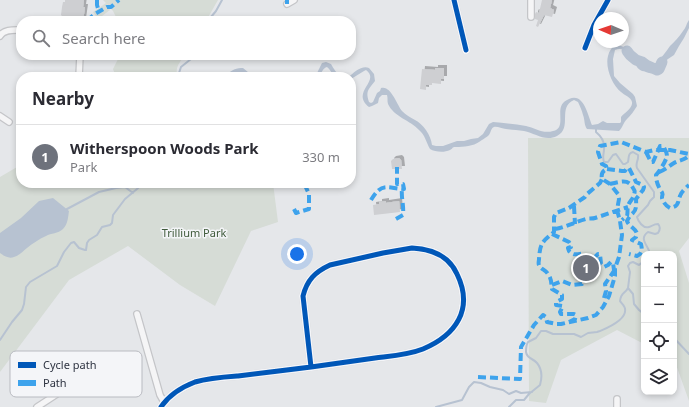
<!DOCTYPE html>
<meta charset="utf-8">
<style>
body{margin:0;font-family:"Noto Sans",sans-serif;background:#f2f2f3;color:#2b2b33}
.controls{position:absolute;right:12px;bottom:12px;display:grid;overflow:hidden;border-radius:8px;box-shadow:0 2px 6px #0003}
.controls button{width:36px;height:36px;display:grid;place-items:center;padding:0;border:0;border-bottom:1px solid #e1e1e2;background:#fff;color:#2b2b33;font:20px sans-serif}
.compass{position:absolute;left:593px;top:12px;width:36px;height:36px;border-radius:50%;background:#fff;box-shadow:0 2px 6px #0003;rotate:272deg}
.you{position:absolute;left:297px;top:254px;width:14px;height:14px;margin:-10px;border:3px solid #fff;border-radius:50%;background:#1a73e8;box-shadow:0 0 0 6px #1a73e833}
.badge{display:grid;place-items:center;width:26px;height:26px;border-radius:50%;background:#6e727c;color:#fff;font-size:13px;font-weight:700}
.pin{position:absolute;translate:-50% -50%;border:2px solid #fff;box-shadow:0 1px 4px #0006}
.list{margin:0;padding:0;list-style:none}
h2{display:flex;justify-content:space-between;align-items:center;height:52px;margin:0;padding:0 16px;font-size:17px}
h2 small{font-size:13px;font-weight:400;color:#7c7c81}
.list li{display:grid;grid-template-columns:26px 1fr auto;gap:12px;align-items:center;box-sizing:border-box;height:64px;padding:0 16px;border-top:1px solid #e1e1e2}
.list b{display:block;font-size:15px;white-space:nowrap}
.list p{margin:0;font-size:13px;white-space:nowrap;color:#7c7c81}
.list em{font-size:13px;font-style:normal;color:#7c7c81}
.icon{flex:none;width:22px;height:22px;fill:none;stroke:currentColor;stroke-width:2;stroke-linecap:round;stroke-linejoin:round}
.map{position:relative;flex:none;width:689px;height:407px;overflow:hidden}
.search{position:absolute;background:#fff;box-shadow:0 2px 6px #0003;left:16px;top:16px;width:340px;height:44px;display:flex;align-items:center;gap:10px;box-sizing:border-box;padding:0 14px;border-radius:16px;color:#7c7c81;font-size:15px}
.panel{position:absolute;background:#fff;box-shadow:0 2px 6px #0003;left:16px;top:72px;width:340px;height:116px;border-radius:16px}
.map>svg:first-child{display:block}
.green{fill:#d6dcd6}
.water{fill:#b7c2d1}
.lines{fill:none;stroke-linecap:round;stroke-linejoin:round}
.stream{stroke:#b7c2d1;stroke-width:2}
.river{stroke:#b7c2d1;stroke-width:11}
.building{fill:#cecfd2;filter:url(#shadow)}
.minor-casing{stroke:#c4c5c8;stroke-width:8}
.minor{stroke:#f5f5f6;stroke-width:5.5}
.quiet{stroke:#3ea3ec;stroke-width:4;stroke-dasharray:8 4;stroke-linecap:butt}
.cycleway-casing{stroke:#f4f5f8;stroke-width:8}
.cycleway{stroke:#0057b8;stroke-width:5}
.labels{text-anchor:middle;stroke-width:3;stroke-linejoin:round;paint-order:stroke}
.park-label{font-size:11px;fill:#405b3c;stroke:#f4f5f8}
.key{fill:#f4f5f8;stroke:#b9bbc1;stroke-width:1}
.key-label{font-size:11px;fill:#2e3341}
</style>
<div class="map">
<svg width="689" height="407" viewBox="0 0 689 407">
<defs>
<filter id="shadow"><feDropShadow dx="3" dy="-3" stdDeviation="0" flood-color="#0004"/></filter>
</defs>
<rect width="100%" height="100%" fill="#e5e7ea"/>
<path class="green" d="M 103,0 L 218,0 L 206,21 L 118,21 L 113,11 L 106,3 L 110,10 L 98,19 L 93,12 L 106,3 Z
M 120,55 L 185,55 C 180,62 174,68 178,77 L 116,77 L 113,69 Z
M 528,138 L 689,138 L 689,238 L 679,251 L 689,283 L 689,401 L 674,359 L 674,254 L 644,254 L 644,344 L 617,330 L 561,360 L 546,403 L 529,401 Z
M 17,167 L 21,167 L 21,183 L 273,183 L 278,222 L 251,231 L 215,306 L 180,285 L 128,246 L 69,280 L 0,372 L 0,177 Z"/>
<path class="water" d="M 689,20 L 689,28 L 684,38 L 679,46 L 674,55 L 668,59 L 663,63 L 660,73 C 657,73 655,73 652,73 C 648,74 645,71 642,71 C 638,69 637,67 635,64 C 634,64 633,63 632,62 C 626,56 626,46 615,50 L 613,59 L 614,76 L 620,83 L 633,94 L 635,97 L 637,106 C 634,111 631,115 627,119 C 623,123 623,127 619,131 L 587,129 C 584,125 585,120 583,115 C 582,111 580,106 578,102 L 574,100 C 557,107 573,128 557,136 C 545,142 535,133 524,131 C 518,130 512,130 506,129 C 502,129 497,126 494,127 C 491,128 491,132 489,135 C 487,137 482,140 479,142 C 474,146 463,147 456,147 C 451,147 454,148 450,150 C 444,153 435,152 430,149 C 426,142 425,135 419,130 C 410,120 394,117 388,104 C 387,101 388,98 387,95 L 382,95 L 379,98 L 378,103 L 372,106 L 369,107 C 350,92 381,81 366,70 L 364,71 L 351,79 L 351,77 L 349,77 C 354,72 362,65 369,68 L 374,74 L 375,81 C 369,89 365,91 369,102 L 371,103 L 373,102 L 377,93 L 380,91 L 381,88 C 391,85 397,105 402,111 C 406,115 410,117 415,120 C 423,124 431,135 432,145 L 436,146 L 443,146 L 457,141 L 464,141 L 471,139 L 478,138 L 483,134 L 489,124 L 493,122 C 504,123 515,124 526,126 C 535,128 543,134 553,131 C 567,128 555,110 564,102 C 565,101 567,100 569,99 C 584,92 588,116 592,125 L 598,124 L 603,121 L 607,123 L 620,123 L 621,122 L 621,117 C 624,113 633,108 632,102 C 631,97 624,95 621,92 C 612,85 605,67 608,56 C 609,51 612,48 614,45 C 627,44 634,57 643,64 C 646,67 648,67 651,69 L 656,69 L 657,67 L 656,64 C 661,58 666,52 670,46 C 675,41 679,37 683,31 C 686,28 686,24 689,20 Z
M 326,62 L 331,64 C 333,68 337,74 342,77 C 331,77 333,72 327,67 C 323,68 321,73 320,77 L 311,77 L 317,73 L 322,63 Z
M 241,68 L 243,68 L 254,77 L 247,77 C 241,70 237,71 231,77 L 225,77 C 228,72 235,68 241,68 Z
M 53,198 L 69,211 C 68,217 68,224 63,229 C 58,234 51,233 46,236 C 39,239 32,244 27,248 C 23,251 20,255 14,257 C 9,259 4,256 0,253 L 0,233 L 21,218 L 39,201 Z"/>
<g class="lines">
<path class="stream" d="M 209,21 L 211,17 L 216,11 L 222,0
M 182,77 L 179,73 L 181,67 L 196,55
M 596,129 L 596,132 C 602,137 605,142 604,149 C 604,154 602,157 604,162 L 608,162 L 613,155 L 616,154 L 623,164 L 625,164 L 628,162 C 629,157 628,153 633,152 L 638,155 C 639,160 635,163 637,168 L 654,192 L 654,197 L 650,201 L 648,205 L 637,217 C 638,221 643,229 649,227 C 653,226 653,224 658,224 C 661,227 660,230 658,233 L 655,234 L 648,232 C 638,239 649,246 650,254
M 67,209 L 99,192 L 116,188 L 125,187 L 133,193
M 628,288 L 633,294 L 634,304 L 639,310 L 644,314
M 674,338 L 689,354
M 0,340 L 12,322 L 22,310 L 24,304 L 26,287 L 30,282 L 57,266 L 64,252 L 71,243 L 74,242 L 79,248 L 85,250 L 86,250 L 87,243 L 89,240 L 97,235 L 102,227 L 110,225 L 112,223 L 113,215 L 125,199 L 137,189 L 140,186 L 142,183
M 436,407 L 462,400 L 469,387 L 474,382 L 481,383 L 490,387 L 503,390 L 509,394 L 516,391 L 521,393 L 532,392
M 509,407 L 516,400 L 524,400 L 529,394 L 540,385 C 542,378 542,369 537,363 C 533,358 527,359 526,352 C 526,348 526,345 528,342 L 536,338 L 541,331 L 546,331 L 553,334 L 574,334 L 581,337 L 588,333 L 597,332 L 600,331 C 607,328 627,320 625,309 C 625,306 621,303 620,301 C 621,292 625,294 628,288 L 630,272 L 628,266 L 630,263 L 633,262 L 639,265 L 644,261"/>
<path class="river" d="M 627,51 L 630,55 L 636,60 L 642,62 L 646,65 L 657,70 L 659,69 L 662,62"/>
</g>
<path class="building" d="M 65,0 L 84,0 L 83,7 L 85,7 L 83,21 L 75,21 L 75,18 L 63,17 L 61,15 L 62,7 L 63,2 L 65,2 Z
M 542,0 L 552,0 L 550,8 L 554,10 L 552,17 L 544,15 L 538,27 L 536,26 L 538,20 L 535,19 L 535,14 L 536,12 L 539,13 Z
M 435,68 L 444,68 L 444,79 L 441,79 L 441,84 L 432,83 L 432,85 L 426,85 L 426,90 L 420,89 L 422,69 L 435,70 Z
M 399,158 L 401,160 L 402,169 L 392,169 L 391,161 L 393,159 Z
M 386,201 L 386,203 L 399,201 L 400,212 L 374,215 L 373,205 L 379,204 L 379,202 Z"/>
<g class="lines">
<defs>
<path id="minor" d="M 454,0 L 466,50
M 287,4 L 294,0
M 531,17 L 531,0
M 0,36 C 4,29 14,30 21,30
M 585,48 L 594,25 L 608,0
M 79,77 L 80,55
M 0,116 L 9,122
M 412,248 C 431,249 449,256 457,274 C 474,309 456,335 423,349 C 408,355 391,356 375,358 C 354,361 332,364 311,367 L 303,296 C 307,280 315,272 330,265 L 383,253 Z
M 137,314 L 160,395 L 164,402
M 617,399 L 617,407
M 37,407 L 57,394
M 161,407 C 169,395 182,387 195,382 C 209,378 224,377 238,376 C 262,373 287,370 311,367"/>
</defs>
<use href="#minor" class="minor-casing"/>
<use href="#minor" class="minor"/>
<path class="quiet" d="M 97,0 L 97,5 L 99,12
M 287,0 L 287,4
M 73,21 L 73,20
M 87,21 L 90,18 L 95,14 L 107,7 L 111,7 L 119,0
M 646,152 L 651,162 L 653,162 L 660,146 L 663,146 C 665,149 667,153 667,156 C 666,161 659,172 656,175 C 656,181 658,186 661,191 C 664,195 662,193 662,198 C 663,202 666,206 670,208 C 680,206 677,203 680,196 C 681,192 686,188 689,185
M 607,169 L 622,171 L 625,171 L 627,168 L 629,168 L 636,182 L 643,185 L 644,187 L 643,190 L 636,199 C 637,216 633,209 627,221 C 629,227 636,228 637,234 L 636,237 L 632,240 L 641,244 C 642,249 643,253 637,256 L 629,254
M 659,172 C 665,170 669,166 674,163 C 679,160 683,161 689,156
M 610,184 C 620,182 628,178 633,188 C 635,191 635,191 634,195 C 633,199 629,202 628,206 C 627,210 628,213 627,216 L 622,220
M 371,200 C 382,182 386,188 404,189 L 403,184 L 397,184 L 397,167
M 574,206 L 575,224
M 294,209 L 296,213 L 309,209 L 309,194 L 304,183
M 396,219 L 403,215 C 404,205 401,198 402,189
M 555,229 C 566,227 575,222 586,219 C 589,218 592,219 595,218 L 628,207
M 552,234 L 569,242 L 571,245 L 571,247 L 568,248 L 569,251 C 575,257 577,253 584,254 L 584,256
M 552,285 L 562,281 L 572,285 L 582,284 L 585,280 L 587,273 L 587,266 L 592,260 L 598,254 L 600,254 L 601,264 L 604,267 L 608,265 L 611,262 L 613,263 L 614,270
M 604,298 L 606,291 L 605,284 L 614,271
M 569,322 L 575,319 L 576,315 L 574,314 L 561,314 L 560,312 L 563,306 L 556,305 L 556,302 L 562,299 L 562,295 L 552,289 C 551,284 552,279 548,274 C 546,270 540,269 539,265 C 538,263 539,261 539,259 C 540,243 542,242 554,232 L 554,217 L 556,213 L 569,208 L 585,197 L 587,194 L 600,183 L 602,179
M 478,377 L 520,379 L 521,347 L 534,325 L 543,315 L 546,317 L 547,322 L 557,324 L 561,324 L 588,318 L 596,315 L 603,307 L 609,296 L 615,276 L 615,268 L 619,257 L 622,235 L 620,221 L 617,210 L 619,199 L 618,194 L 610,184 L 602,179 C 601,174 602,171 607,169 L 606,166 L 602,164 L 598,152 L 600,146 L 621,142 L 646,152 L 654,150 L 670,150 L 689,154"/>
<defs>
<path id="cycleway" d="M 454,0 L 466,50
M 585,48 L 594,25 L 608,0
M 412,248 C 431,249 449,256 457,274 C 474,309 456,335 423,349 C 408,355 391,356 375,358 C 354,361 332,364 311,367 L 303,296 C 307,280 315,272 330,265 L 383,253 Z
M 161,407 C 169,395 182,387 195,382 C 209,378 224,377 238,376 C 262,373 287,370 311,367"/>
</defs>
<use href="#cycleway" class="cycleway-casing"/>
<use href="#cycleway" class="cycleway"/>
</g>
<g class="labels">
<g class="park-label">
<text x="194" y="237">Trillium Park</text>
</g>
</g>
<rect x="10" y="351" width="132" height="46" rx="6" class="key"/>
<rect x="18" y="362" width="18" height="6" fill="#0057b8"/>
<rect x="18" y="380" width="18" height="6" fill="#3ea3ec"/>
<g class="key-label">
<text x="43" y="369">Cycle path</text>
<text x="43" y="387">Path</text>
</g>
</svg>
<div class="controls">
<button>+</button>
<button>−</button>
<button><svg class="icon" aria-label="locate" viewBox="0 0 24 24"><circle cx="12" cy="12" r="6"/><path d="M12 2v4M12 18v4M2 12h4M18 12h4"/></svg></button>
<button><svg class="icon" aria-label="layers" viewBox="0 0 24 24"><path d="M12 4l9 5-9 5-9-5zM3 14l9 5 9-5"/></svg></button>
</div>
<svg class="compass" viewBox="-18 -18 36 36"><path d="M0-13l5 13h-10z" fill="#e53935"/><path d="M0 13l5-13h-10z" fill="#7c7c81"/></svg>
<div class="you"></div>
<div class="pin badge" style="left:586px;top:268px">1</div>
<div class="search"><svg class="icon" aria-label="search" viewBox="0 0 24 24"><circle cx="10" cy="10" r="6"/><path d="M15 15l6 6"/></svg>Search here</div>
<section class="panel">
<h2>Nearby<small></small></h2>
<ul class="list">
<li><span class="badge">1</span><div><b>Witherspoon Woods Park</b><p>Park</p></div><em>330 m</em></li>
</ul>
</section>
</div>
